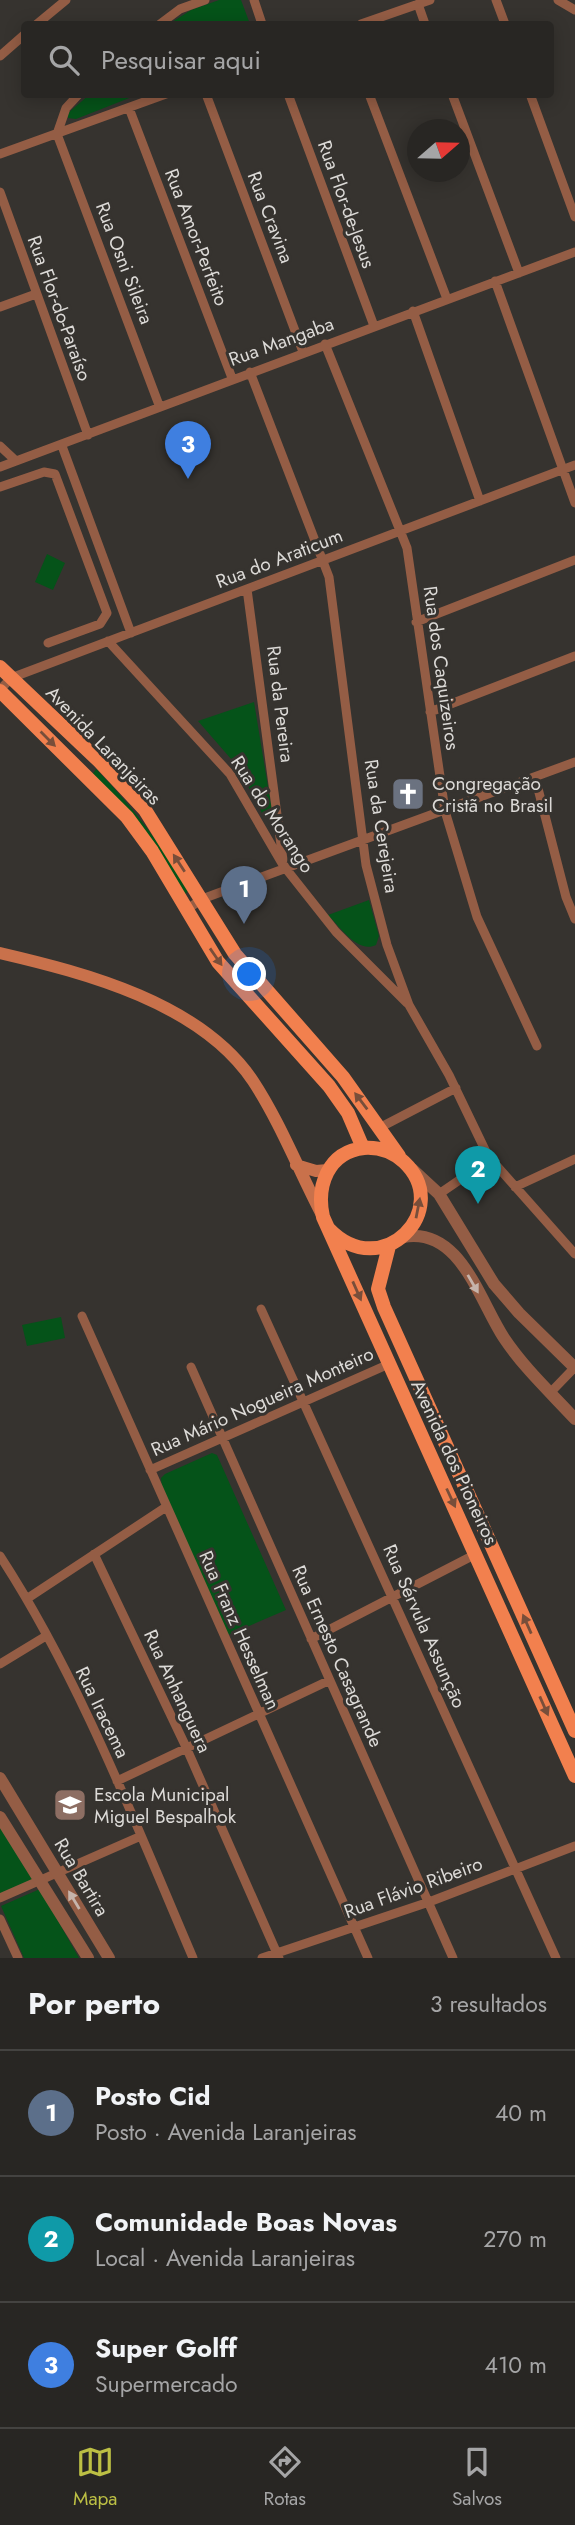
<!DOCTYPE html>
<html lang="pt">
<meta charset="utf-8">
<style>
body{margin:0;font-family:Jost,sans-serif;background:#343230;color:#f1f3f6}
.compass{position:absolute;left:407px;top:119px;width:63px;height:63px;border-radius:50%;background:#282623;box-shadow:0 4px 18px #0003;rotate:70deg}
.you{position:absolute;left:250px;top:975px;width:24px;height:24px;margin:-18px;border:5px solid #fff;border-radius:50%;background:#1a73e8;box-shadow:0 0 0 10px #1a73e833}
.badge{display:grid;place-items:center;width:46px;height:46px;border-radius:50%;background:#bcbf44;color:#fff;font-size:23px;font-weight:700}
.pin{position:absolute;translate:-50% -58px;filter:drop-shadow(0 2px 4px #0008)}
.pin::after{content:'';position:absolute;top:37px;width:24px;height:21px;background:inherit;clip-path:polygon(0 0,100% 0,50% 100%)}
.list{margin:0;padding:0;list-style:none}
h2{display:flex;justify-content:space-between;align-items:center;height:91px;margin:0;padding:0 28px;font-size:30px}
h2 small{font-size:23px;font-weight:400;color:#a5a5a6}
.list li{display:grid;grid-template-columns:46px 1fr auto;gap:21px;align-items:center;box-sizing:border-box;height:126px;padding:0 28px;border-top:2px solid #444341}
.list b{display:block;font-size:26px;white-space:nowrap}
.list p{margin:0;font-size:23px;white-space:nowrap;color:#a5a5a6}
.list em{font-size:23px;font-style:normal;color:#a5a5a6}
.icon{flex:none;width:38px;height:38px;fill:none;stroke:currentColor;stroke-width:2;stroke-linecap:round;stroke-linejoin:round}
.map{position:relative;flex:none;width:575px;height:1958px;overflow:hidden}
.search{position:absolute;background:#282623;box-shadow:0 4px 18px #0003;left:21px;right:21px;top:21px;height:77px;display:flex;align-items:center;gap:18px;box-sizing:border-box;padding:0 24px;border-radius:7px;color:#a5a5a6;font-size:26px}
.sheet{height:469px;background:#282623}
nav{display:flex;justify-content:space-around;align-items:center;box-sizing:border-box;height:98px;border-top:2px solid #444341;background:#282623;font-size:19px;color:#a5a5a6}
nav a{display:grid;justify-items:center;gap:4px}
nav .on{color:#bcbf44}
.map>svg:first-child{display:block}
.green{fill:#055319}
.lines{fill:none;stroke-linecap:round;stroke-linejoin:round}
.minor{stroke:#945d45;stroke-width:9}
.tertiary{stroke:#945d45;stroke-width:12}
.secondary{stroke:#c9714b;stroke-width:12}
.primary{stroke:#f2804e;stroke-width:14}
.oneway{fill:#784e3a}
.oneway2{fill:#c6b4ab}
.labels{text-anchor:middle;stroke-width:6;stroke-linejoin:round;paint-order:stroke}
.street-label{font-size:19px;fill:#dcdad7;stroke:#36332f}
.poi-label{font-size:19px;fill:#dcdad7;stroke:#36332f;text-anchor:start}
</style>
<div class="map">
<svg width="575" height="1958" viewBox="0 0 575 1958">
<rect width="100%" height="100%" fill="#36332f"/>
<path class="green" d="M 219,0 L 241,0 L 250,24 L 169,24 L 191,10 Z
M 89,95 L 137,95 L 76,119 L 68,118 L 68,113 Z
M 47,554 L 65,563 L 53,590 L 35,582 Z
M 254,702 L 272,811 L 263,815 L 238,767 L 198,721 Z
M 96,769 C 133,807 162,845 188,891 L 183,897 L 92,775 Z
M 369,900 L 379,936 L 376,945 C 358,954 340,927 328,915 Z
M 61,1317 L 65,1338 L 27,1346 L 22,1325 Z
M 212,1453 L 217,1455 L 286,1610 L 228,1635 L 162,1489 L 161,1478 L 165,1474 Z
M 0,1825 L 34,1879 L 4,1893 L 0,1893 Z
M 40,1889 L 79,1958 L 24,1958 L 1,1906 Z"/>
<g class="lines">
<path class="minor" d="M 254,0 L 262,24
M 496,0 L 505,24
M 558,0 L 575,10
M 418,4 L 425,24
M 37,24 L 66,0
M 160,24 L 180,9 L 205,0
M 361,24 L 430,0
M 0,56 L 24,35
M 206,94 L 303,352
M 288,94 L 374,326
M 369,94 L 447,299
M 452,94 L 519,273
M 530,94 L 575,217
M 129,108 L 232,378
M 57,134 L 159,405
M 57,134 L 66,108 L 79,94
M 0,154 L 166,94
M 0,192 L 88,435
M 495,281 L 575,503
M 0,307 L 36,294
M 413,311 L 480,501
M 325,344 L 407,548 L 445,811 L 477,917 L 537,1046
M 250,372 L 329,577 L 366,865 L 387,945 L 409,1005 L 449,1075 L 488,1156 L 575,1254
M 0,446 L 16,461
M 62,446 L 131,633
M 0,467 L 575,252
M 0,487 L 44,472 L 55,474 L 107,613 L 100,624 L 48,643
M 247,589 L 283,860
M 416,622 L 575,560
M 108,641 L 230,774 L 283,865 L 336,932 L 407,1003
M 0,690 L 11,678 L 575,465
M 430,712 L 575,656
M 535,777 L 566,897 L 575,919
M 186,910 L 202,899 L 575,762
M 381,1127 L 456,1088
M 515,1187 L 575,1159
M 439,1194 L 474,1170
M 261,1309 L 556,1958
M 82,1316 L 368,1958
M 191,1367 L 453,1958
M 550,1393 L 575,1367
M 150,1470 L 389,1364
M 94,1554 L 186,1747 L 279,1958
M 0,1556 C 79,1677 136,1825 193,1958
M 28,1598 L 166,1507
M 311,1639 L 476,1554
M 0,1664 L 46,1636
M 117,1781 L 328,1681
M 0,1898 L 141,1836
M 0,1919 L 18,1958
M 262,1958 L 429,1902 L 575,1846"/>
<path class="tertiary" d="M 412,1169 L 439,1194 L 494,1284 L 519,1313 L 575,1368
M 403,1237 C 460,1226 479,1300 504,1338 C 524,1368 551,1393 575,1419
M 0,1778 L 109,1958
M 0,1817 L 88,1958"/>
<path class="secondary" d="M 0,953 C 86,973 201,1003 253,1081 C 280,1122 299,1171 322,1215
M 296,1165 L 316,1171 L 328,1170"/>
<path class="primary" d="M 0,667 L 99,761 L 145,810 L 235,954 L 343,1077 L 399,1156
M 0,691 L 127,817 L 152,851 L 218,962 L 329,1086 L 348,1113 L 363,1148
M 329,1229 C 382,1284 454,1209 404,1162 C 393,1152 379,1147 364,1148 C 328,1152 316,1186 323,1217 L 575,1776
M 389,1246 L 378,1289 L 384,1307 L 575,1731"/>
</g>
<defs><path id="oneway-solid" d="M-6-.8H1V-3.2L6.5 0L1 3.2V.8H-6Z" transform="scale(1.75)"/></defs>
<g class="oneway">
<use href="#oneway-solid" transform="translate(48 739) rotate(45)"/>
<use href="#oneway-solid" transform="translate(179 863) rotate(-123)"/>
<use href="#oneway-solid" transform="translate(216 957) rotate(55)"/>
<use href="#oneway-solid" transform="translate(361 1101) rotate(-127)"/>
<use href="#oneway-solid" transform="translate(418 1208) rotate(-79)"/>
<use href="#oneway-solid" transform="translate(357 1291) rotate(66)"/>
<use href="#oneway-solid" transform="translate(451 1498) rotate(65)"/>
<use href="#oneway-solid" transform="translate(527 1624) rotate(-114)"/>
<use href="#oneway-solid" transform="translate(544 1706) rotate(66)"/>
</g>
<g class="oneway2">
<use href="#oneway-solid" transform="translate(473 1284) rotate(60)"/>
<use href="#oneway-solid" transform="translate(74 1900) rotate(-121)"/>
</g>
<defs>
<symbol id="church-square" viewBox="-11 -11 22 22"><rect x="-9" y="-9" width="18" height="18" rx="4" fill="#6b7280" stroke="#36332f"/><path d="M-1.2-6h2.4v3.5h3.3v2.4h-3.3V6h-2.4V-.1h-3.3v-2.4h3.3Z" fill="#fff"/></symbol>
<symbol id="school-square" viewBox="-11 -11 22 22"><rect x="-9" y="-9" width="18" height="18" rx="4" fill="#8d6e63" stroke="#36332f"/><path d="M0-5L7-2L0 1L-7-2ZM-4 1L0 2.5L4 1V4Q0 6-4 4Z" fill="#fff"/></symbol>
</defs>
<g fill-rule="evenodd">
<use href="#church-square" x="389" y="775" width="38" height="38"/>
<use href="#school-square" x="51" y="1786" width="38" height="38"/>
</g>
<g class="labels">
<g class="street-label">
<text transform="translate(347 204) rotate(70)" y="7">Rua Flor-de-Jesus</text>
<text transform="translate(271 217) rotate(69)" y="7">Rua Cravina</text>
<text transform="translate(197 237) rotate(69)" y="7">Rua Amor-Perfeito</text>
<text transform="translate(125 263) rotate(69)" y="7">Rua Osni Sileira</text>
<text transform="translate(60 308) rotate(70)" y="7">Rua Flor-do-Paraíso</text>
<text transform="translate(281 341) rotate(-20)" y="7">Rua Mangaba</text>
<text transform="translate(279 558) rotate(-21)" y="7">Rua do Araticum</text>
<text transform="translate(442 668) rotate(82)" y="7">Rua dos Caquizeiros</text>
<text transform="translate(281 704) rotate(83)" y="7">Rua da Pereira</text>
<text transform="translate(104 745) rotate(46)" y="7">Avenida Laranjeiras</text>
<text transform="translate(273 814) rotate(57)" y="7">Rua do Morango</text>
<text transform="translate(382 826) rotate(81)" y="7">Rua da Cerejeira</text>
<text transform="translate(262 1401) rotate(-24)" y="7">Rua Mário Nogueira Monteiro</text>
<text transform="translate(455 1462) rotate(65)" y="7">Avenida dos Pioneiros</text>
<text transform="translate(425 1626) rotate(66)" y="7">Rua Sérvula Assunção</text>
<text transform="translate(240 1630) rotate(66)" y="7">Rua Franz Hesselman</text>
<text transform="translate(338 1656) rotate(66)" y="7">Rua Ernesto Casagrande</text>
<text transform="translate(178 1691) rotate(65)" y="7">Rua Anhanguera</text>
<text transform="translate(103 1712) rotate(64)" y="7">Rua Iracema</text>
<text transform="translate(82 1877) rotate(59)" y="7">Rua Bartira</text>
<text transform="translate(413 1887) rotate(-20)" y="7">Rua Flávio Ribeiro</text>
</g>
<g class="poi-label">
<text x="432" y="790">Congregação<tspan x="432" dy="22">Cristã no Brasil</tspan></text>
<text x="94" y="1801">Escola Municipal<tspan x="94" dy="22">Miguel Bespalhok</tspan></text>
</g>
</g>
</svg>
<svg class="compass" viewBox="-18 -18 36 36"><path d="M0-13l5 13h-10z" fill="#e53935"/><path d="M0 13l5-13h-10z" fill="#a5a5a6"/></svg>
<div class="you"></div>
<div class="pin badge" style="left:244px;top:924px;background:#5c6f8a">1</div>
<div class="pin badge" style="left:478px;top:1204px;background:#0f9aa8">2</div>
<div class="pin badge" style="left:188px;top:479px;background:#3f7fe0">3</div>
<div class="search"><svg class="icon" aria-label="search" viewBox="0 0 24 24"><circle cx="10" cy="10" r="6"/><path d="M15 15l6 6"/></svg>Pesquisar aqui</div>
</div>
<section class="sheet">
<h2>Por perto<small>3 resultados</small></h2>
<ul class="list">
<li><span class="badge" style="background:#5c6f8a">1</span><div><b>Posto Cid</b><p>Posto · Avenida Laranjeiras</p></div><em>40 m</em></li>
<li><span class="badge" style="background:#0f9aa8">2</span><div><b>Comunidade Boas Novas</b><p>Local · Avenida Laranjeiras</p></div><em>270 m</em></li>
<li><span class="badge" style="background:#3f7fe0">3</span><div><b>Super Golff</b><p>Supermercado</p></div><em>410 m</em></li>
</ul>
</section>
<nav>
<a class="on"><svg class="icon" aria-label="map" viewBox="0 0 24 24"><path d="M3 6l6-2 6 2 6-2v14l-6 2-6-2-6 2zM9 4v14M15 6v14"/></svg>Mapa</a>
<a><svg class="icon" aria-label="directions" viewBox="0 0 24 24"><path d="M12 3l9 9-9 9-9-9zM9 14v-3h6M13 9l2 2-2 2"/></svg>Rotas</a>
<a><svg class="icon" aria-label="saved" viewBox="0 0 24 24"><path d="M7 4h10v16l-5-4-5 4z"/></svg>Salvos</a>
</nav>
